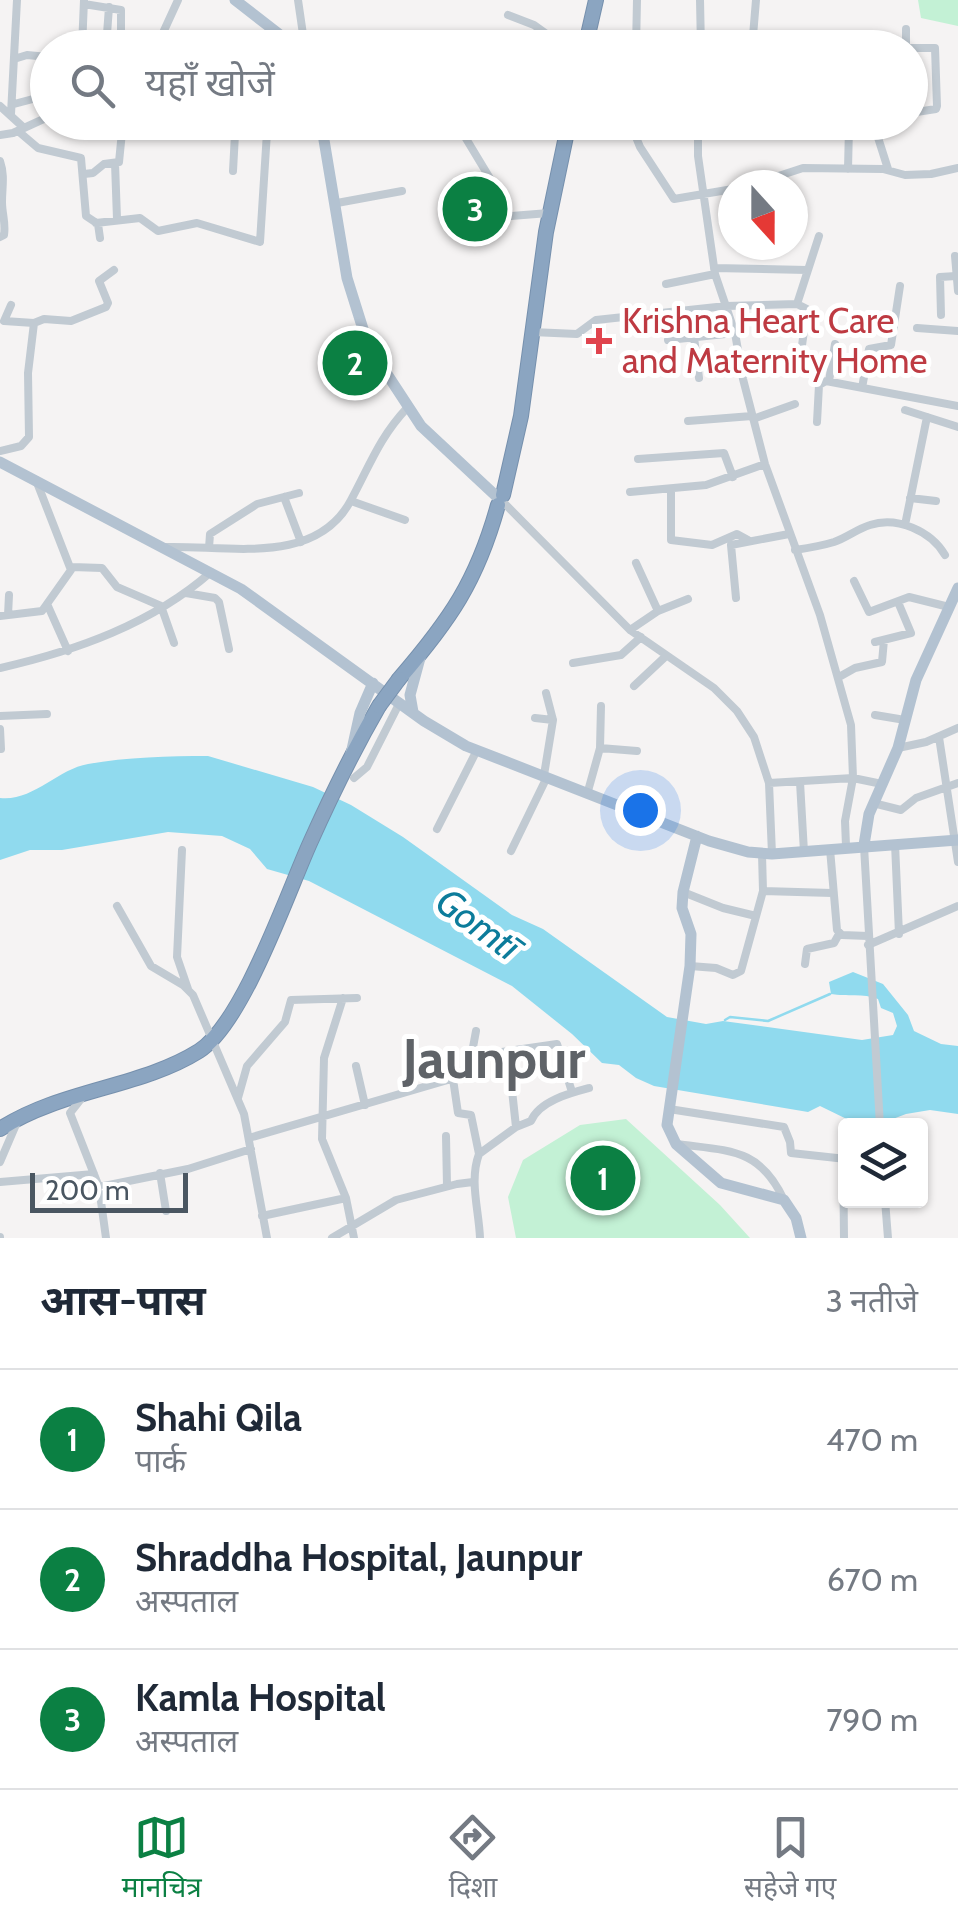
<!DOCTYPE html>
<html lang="hi">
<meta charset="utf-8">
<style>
body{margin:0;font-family:Cabin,"Noto Sans Devanagari",sans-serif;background:#f6f6f7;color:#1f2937}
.controls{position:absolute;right:30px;bottom:30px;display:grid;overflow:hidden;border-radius:10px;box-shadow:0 2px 8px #0004}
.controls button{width:90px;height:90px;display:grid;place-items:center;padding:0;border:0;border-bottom:2px solid #e0e1e3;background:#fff;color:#1f2937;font:50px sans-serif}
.compass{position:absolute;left:718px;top:170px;width:90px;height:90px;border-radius:50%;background:#fff;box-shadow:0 2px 8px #0004;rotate:159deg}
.scale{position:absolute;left:30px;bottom:25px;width:158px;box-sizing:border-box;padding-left:10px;border:5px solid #4a5661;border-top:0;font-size:28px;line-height:35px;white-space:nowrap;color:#4a5661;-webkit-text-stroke:8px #fff;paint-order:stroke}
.you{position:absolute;left:640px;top:810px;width:35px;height:35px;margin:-25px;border:8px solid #fff;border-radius:50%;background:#1a73e8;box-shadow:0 0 0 15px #1a73e833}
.badge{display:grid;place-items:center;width:65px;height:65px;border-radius:50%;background:#0b8043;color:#fff;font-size:32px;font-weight:700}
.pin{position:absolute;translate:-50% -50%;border:5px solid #fff;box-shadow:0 2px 10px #0006}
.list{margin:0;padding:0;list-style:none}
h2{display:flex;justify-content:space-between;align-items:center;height:130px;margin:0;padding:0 40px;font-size:42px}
h2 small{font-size:32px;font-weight:400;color:#747a83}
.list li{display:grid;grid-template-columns:65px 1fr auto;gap:30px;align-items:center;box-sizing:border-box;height:140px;padding:0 40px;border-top:2px solid #e0e1e3}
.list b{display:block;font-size:38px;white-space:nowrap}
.list p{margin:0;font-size:32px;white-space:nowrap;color:#747a83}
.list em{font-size:32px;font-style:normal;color:#747a83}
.icon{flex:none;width:55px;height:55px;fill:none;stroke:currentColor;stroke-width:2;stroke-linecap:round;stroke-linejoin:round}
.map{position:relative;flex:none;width:958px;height:1238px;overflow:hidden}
.search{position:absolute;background:#fff;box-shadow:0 2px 8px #0004;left:30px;right:30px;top:30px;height:110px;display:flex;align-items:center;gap:25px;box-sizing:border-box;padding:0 35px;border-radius:55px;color:#747a83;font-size:38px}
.sheet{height:550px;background:#fff}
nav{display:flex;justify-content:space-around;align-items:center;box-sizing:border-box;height:140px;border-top:2px solid #e0e1e3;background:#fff;font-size:28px;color:#747a83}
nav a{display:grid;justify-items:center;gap:5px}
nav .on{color:#0b8043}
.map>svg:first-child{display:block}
.green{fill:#c3f1d5}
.water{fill:#90daee}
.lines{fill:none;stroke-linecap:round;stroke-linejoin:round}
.stream{stroke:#90daee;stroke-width:2.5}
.highway-casing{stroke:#7690ad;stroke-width:16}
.minor{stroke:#c1cad2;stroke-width:8}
.major{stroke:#b3c2d1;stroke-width:11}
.highway{stroke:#8ba5c1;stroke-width:14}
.highway-bridge-casing{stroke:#7690ad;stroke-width:16;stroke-linecap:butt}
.highway-bridge{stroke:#8ba5c1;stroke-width:14}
.health-dot{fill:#e0444e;stroke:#fff;stroke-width:4}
.labels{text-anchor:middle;stroke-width:10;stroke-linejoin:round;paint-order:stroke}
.health-label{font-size:35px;fill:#be3a42;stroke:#fff;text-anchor:start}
.water-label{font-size:38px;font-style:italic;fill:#0c7c9b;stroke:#fff}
.town-label{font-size:55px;font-weight:bold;fill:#5f6368;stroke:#fff}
</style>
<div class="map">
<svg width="958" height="1238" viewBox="0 0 958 1238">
<rect width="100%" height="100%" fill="#f5f3f3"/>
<path class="green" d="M 918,0 L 958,0 L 958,26 L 921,18 Z
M 626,1119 L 720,1205 L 750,1238 L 516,1238 L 508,1197 L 523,1160 L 580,1125 Z"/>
<path class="water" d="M 208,756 L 313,787 L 351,805 L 403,837 L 512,915 L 543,929 L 667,1017 L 706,1024 L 723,1021 L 862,1040 L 893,1035 L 897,1026 L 893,1013 L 881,1008 L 878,999 C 863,993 847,997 831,994 L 829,982 L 853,972 L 883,984 L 908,1015 L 914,1031 L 941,1044 L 958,1046 L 958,1114 L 930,1110 L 906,1114 L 877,1125 L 859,1125 L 820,1106 L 808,1112 L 654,1086 L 636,1078 L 619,1065 L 602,1063 L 572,1034 L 512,986 L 309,881 L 267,869 L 250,849 L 222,836 L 168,832 L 62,850 L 30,850 L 0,860 L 0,798 C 32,802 58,769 88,764 C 127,757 169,756 208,756 Z"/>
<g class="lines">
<path class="stream" d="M 725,1020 L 730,1017 L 768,1021 L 830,994"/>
<defs>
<path id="highway" d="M 585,48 L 596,0
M 503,495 L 521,416 L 546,232 L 569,122
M 399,679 C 450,620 477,581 498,505
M 0,1129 C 62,1089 140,1088 199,1051 C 243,1023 287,894 310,843 C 331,796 353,751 379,706"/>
</defs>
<use href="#highway" class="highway-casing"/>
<path class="minor" d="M 298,0 L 305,48
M 700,0 L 701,48
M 84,4 L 121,10 L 121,48
M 508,15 L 534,25 L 566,48
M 906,29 L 906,48
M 107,34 L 109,7
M 879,40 L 879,48
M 82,48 L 84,0
M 156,48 L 178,0
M 636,48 L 637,0
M 752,48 L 756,0
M 796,48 L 818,42
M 910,48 L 935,48 L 937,106 L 936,109 L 910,113
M 14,59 L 27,55 L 48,57
M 14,104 L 48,95
M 0,106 L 23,127
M 11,114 L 17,0
M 227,122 L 228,131 L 235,134 L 321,124
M 456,122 L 497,190 L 500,217 L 549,213
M 630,122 L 640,147 L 674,199 L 733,189
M 698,122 L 698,156 L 715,274 L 735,333 L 743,379 L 765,464 L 820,615 L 851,725 L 853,778 L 845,821 L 846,846
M 839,122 L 841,128 L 881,122
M 874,125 L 888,169
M 18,131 L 38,148 L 81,158 L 86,216 L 98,224 L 100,238
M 0,135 L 13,133 L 48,117
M 636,136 L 656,130
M 0,161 C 5,176 2,187 2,202 C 2,214 6,223 4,235 L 0,237
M 115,163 L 117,219
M 848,169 L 849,127
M 233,171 L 235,134
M 84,174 L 93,173 L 104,164 L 119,162 L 123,122
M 751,185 L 803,168 L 883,169 L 905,175 L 931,174 L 958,168
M 337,203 L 402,191
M 96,223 L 140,218 L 158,231 L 197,223 L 260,242 L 267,132
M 955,256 L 958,291
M 714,268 L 807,270
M 666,284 L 715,274
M 797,304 L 819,236
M 11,305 L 4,321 L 34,323
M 941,315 L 940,277 L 956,276
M 917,328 L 958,331
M 532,332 L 577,334 L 596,320 L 726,306 L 797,304 L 807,309 L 800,360
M 694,337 L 699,378
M 668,340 L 735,333
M 829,381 L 835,344
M 862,388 L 869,349 L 891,345 L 900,286
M 905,410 L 958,427
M 753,419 L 795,404
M 688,421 L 752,416
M 817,422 L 819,385 L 826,381 L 958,406
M 0,451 L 21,446 L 29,437 L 28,373 L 34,323 L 44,319 L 71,321 L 106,307 L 108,303 L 99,281 L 114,270
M 638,459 L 724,453 L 733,477
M 671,489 L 671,540 L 712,545 L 737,534 L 748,540
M 630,492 L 706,485 L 765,464
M 284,497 L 301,542
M 910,498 L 936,501
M 351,501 L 405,520
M 504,503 L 630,630 L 714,688 L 737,711 L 754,737 L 769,783 L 853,778 L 882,784
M 905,525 L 927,417
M 166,547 C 226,545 316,567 351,500 C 370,465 379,438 407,408
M 209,548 L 210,534 L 257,504 L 299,493
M 795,550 C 808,548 821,546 834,542 C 846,538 857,529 870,525 C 897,516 931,531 945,555
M 636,563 L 658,611
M 72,567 L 102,568 L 117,587 L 161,606 L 174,643
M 854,581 L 869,612 L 909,597 L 949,607
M 186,593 L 215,598 L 219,602 L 229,649
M 736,598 L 731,545 L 789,534
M 48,606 L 68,651
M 8,615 L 9,595
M 0,616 L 42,611 L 71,570 L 36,480
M 630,630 L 658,611 L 688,599
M 875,642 L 911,633 L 898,602
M 573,663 L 621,655 L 641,637
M 0,668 C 75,651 152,624 211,572
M 839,677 L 855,668 L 882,662 L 884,640
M 634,686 L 666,656
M 875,715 L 905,720
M 0,716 L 47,714
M 535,718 L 553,720
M 0,729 L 1,749
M 939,737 L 958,862
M 600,748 L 637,751
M 898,748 L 926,742 L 958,728
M 544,775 L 553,720 L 546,693
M 354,778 L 367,767 L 400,702
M 800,782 L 804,852
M 769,783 L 772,854
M 588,791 L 600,748 L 601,706
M 873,803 L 901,810 L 916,798 L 958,783
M 437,829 L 477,750
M 895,844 L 899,934
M 864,846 L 880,1126
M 830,849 L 837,930 L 842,935 L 868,936
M 182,850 L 177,957 L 188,989
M 511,851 L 547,777
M 763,891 L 832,893
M 683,892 L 723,908 L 756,916
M 117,906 L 151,966 L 183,985 L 193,995 L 244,1114 L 267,1238
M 868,945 L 958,906
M 805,964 L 807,949 L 834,943 L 839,934
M 690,966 L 716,968 L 733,975 L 741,971 L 763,891 L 762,854
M 343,998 L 324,1058 L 322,1139 L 346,1198 L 354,1238
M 502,1052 L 557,1044 L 572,1092
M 356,1066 L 365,1105
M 453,1079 L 458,1113 L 471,1115 L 479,1154
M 511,1081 L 516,1127
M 238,1098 L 247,1066 L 285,1022 L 291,1000 L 357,998
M 81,1099 L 70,1113 L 99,1187 L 106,1238
M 669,1109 L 784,1127 L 790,1142 L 791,1153 L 846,1159
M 446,1136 L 447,1186
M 249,1138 L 458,1077 L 471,1058 L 476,1031
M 677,1144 C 730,1151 760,1148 784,1200
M 843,1146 L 844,1238
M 0,1162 L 18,1120
M 160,1173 L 166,1211
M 0,1182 L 94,1174
M 99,1187 L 188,1169 L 251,1149
M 885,1200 L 888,1238
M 262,1216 L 346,1198
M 0,1237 L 0,1238
M 332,1238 L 396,1200 L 457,1184 L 473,1182
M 480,1238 C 479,1210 469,1181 479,1154 L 516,1127 L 531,1121 C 539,1101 570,1093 589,1088"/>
<path class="major" d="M 235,0 L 297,48
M 321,122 L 347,278 L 368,345 L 421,426 L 496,496
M 0,462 L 241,589 L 424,721 L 466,746 L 709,841 L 748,852 L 772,854 L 958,840
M 413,712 L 410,695 L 420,658
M 351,754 L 360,713 L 373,683
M 697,836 L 683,892 L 682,908 L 691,934 L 690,966 L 667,1125 L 676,1144 L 721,1183 L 784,1200 L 796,1218 L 801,1238
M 864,845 L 869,814 L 898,748 L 916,680 L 958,588"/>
<use href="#highway" class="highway"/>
<defs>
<path id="highway-bridge" d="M 379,706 L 399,679"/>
</defs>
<use href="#highway-bridge" class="highway-bridge-casing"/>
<use href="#highway-bridge" class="highway-bridge"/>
</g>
<path class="health-dot" d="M594 326h10v10h10v10h-10v10h-10v-10h-10v-10h10z"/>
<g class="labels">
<g class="health-label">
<text x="622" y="333">Krishna Heart Care<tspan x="622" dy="40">and Maternity Home</tspan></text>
</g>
<g class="water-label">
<text transform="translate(478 924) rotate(36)" y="13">Gomtī</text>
</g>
<g class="town-label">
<text x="494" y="1078">Jaunpur</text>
</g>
</g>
</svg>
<div class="controls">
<button><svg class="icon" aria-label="layers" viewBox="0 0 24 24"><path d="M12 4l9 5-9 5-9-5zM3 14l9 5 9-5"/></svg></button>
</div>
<svg class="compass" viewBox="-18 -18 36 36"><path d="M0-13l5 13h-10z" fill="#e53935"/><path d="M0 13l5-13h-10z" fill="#747a83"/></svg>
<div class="scale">200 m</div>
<div class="you"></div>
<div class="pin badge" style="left:603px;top:1178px">1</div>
<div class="pin badge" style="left:355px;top:363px">2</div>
<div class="pin badge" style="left:475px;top:209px">3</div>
<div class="search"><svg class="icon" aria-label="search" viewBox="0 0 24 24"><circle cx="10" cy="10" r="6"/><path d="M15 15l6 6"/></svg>यहाँ खोजें</div>
</div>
<section class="sheet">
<h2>आस-पास<small>3 नतीजे</small></h2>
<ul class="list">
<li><span class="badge">1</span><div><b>Shahi Qila</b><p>पार्क</p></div><em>470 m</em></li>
<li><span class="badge">2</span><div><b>Shraddha Hospital, Jaunpur</b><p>अस्पताल</p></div><em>670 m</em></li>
<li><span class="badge">3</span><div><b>Kamla Hospital</b><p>अस्पताल</p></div><em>790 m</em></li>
</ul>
</section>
<nav>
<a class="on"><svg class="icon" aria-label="map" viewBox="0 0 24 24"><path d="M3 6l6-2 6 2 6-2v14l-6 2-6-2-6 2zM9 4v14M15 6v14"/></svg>मानचित्र</a>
<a><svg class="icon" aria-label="directions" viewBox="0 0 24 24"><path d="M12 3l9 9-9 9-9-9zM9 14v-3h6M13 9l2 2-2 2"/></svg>दिशा</a>
<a><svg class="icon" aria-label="saved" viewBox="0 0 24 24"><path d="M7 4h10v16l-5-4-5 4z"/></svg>सहेजे गए</a>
</nav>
